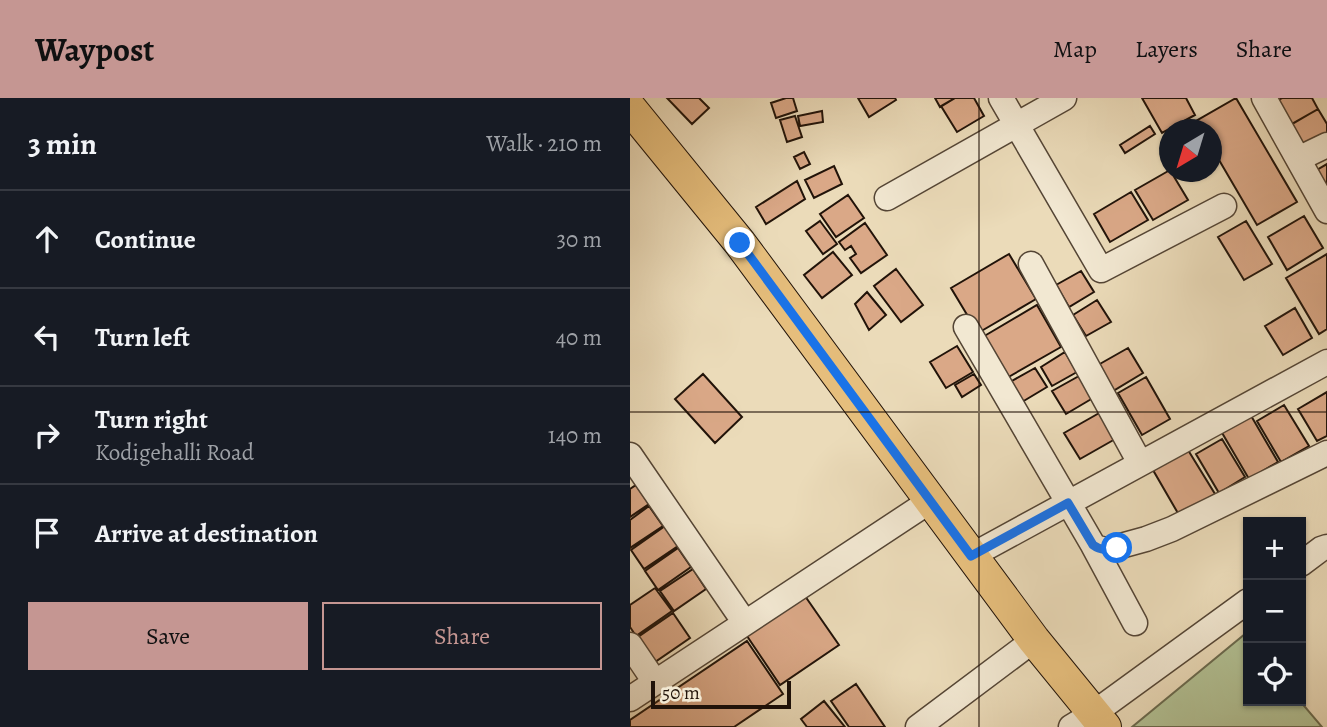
<!DOCTYPE html>
<meta charset="utf-8">
<style>
body{margin:0;font-family:Alegreya,serif;background:#242831;color:#f1f3f6}
.controls{position:absolute;right:21px;bottom:21px;display:grid;overflow:hidden;border-radius:0px;box-shadow:0 2px 5px #0004}
.controls button{width:63px;height:63px;display:grid;place-items:center;padding:0;border:0;border-bottom:2px solid #363941;background:#171b24;color:#f1f3f6;font:35px sans-serif}
.compass{position:absolute;left:529px;top:21px;width:63px;height:63px;border-radius:50%;background:#171b24;box-shadow:0 2px 5px #0004;rotate:218deg}
.scale{position:absolute;left:21px;bottom:18px;width:140px;box-sizing:border-box;padding-left:7px;border:4px solid #211309;border-top:0;font-size:19px;line-height:24px;white-space:nowrap;color:#211309;-webkit-text-stroke:5px #f2e8d2;paint-order:stroke}
.stop{position:absolute;width:21px;height:21px;margin:-16px;border:5px solid #1a73e8;border-radius:50%;background:#fff}
.stop.end{background:#1a73e8;border-color:#fff;box-shadow:0 2px 7px #0008}
.list{margin:0;padding:0;list-style:none}
h2{display:flex;justify-content:space-between;align-items:center;height:91px;margin:0;padding:0 28px;font-size:30px}
h2 small{font-size:23px;font-weight:400;color:#9ea1a6}
.list li{display:grid;grid-template-columns:46px 1fr auto;gap:21px;align-items:center;box-sizing:border-box;height:98px;padding:0 28px;border-top:2px solid #363941}
.list b{display:block;font-size:26px;white-space:nowrap}
.list p{margin:0;font-size:23px;white-space:nowrap;color:#9ea1a6}
.list em{font-size:23px;font-style:normal;color:#9ea1a6}
.actions{display:flex;gap:14px;padding:21px 28px}
.actions a{flex:1;padding:16px 0;border:2px solid #c59692;border-radius:0px;text-align:center;font-size:24px;color:#c59692}
.actions .main{background:#c59692;color:#111}
.icon{flex:none;width:38px;height:38px;fill:none;stroke:currentColor;stroke-width:2;stroke-linecap:round;stroke-linejoin:round}
.map{position:relative;flex:none;width:697px;height:629px;overflow:hidden}
header{display:flex;align-items:center;gap:42px;box-sizing:border-box;height:98px;padding:0 35px;background:#c59692;color:#111}
header strong{font-size:33px}
nav{display:flex;gap:38px;margin-inline-start:auto;font-size:24px}
main{display:flex}
aside{flex:1;background:#171b24}
.map>svg:first-child{display:block}
.green{fill:#b2c194;stroke:#6a6a4e;stroke-width:2}
.building{fill:#daa887;stroke:#211309;stroke-width:2}
.lines{fill:none;stroke-linecap:round;stroke-linejoin:round}
.minor-casing{stroke:#544535;stroke-width:27}
.major-casing{stroke:#211309;stroke-width:34}
.minor{stroke:#f2e8d2;stroke-width:24}
.major{stroke:#e6be7c;stroke-width:32}
.route{stroke:#1a73e8;stroke-width:9}
.grid{fill:none;stroke:#211309;stroke-width:2;stroke-opacity:0.55}
</style>
<header>
<strong>Waypost</strong>
<nav><a>Map</a><a>Layers</a><a>Share</a></nav>
</header>
<main>
<aside>
<h2>3 min<small>Walk · 210 m</small></h2>
<ul class="list">
<li><svg class="icon" aria-label="ahead" viewBox="0 0 24 24"><path d="M12 20V5M6 11l6-6 6 6"/></svg><div><b>Continue</b></div><em>30 m</em></li>
<li><svg class="icon" aria-label="left" viewBox="0 0 24 24"><path d="M17 20v-9H6M10 6l-5 5 5 5"/></svg><div><b>Turn left</b></div><em>40 m</em></li>
<li><svg class="icon" aria-label="right" viewBox="0 0 24 24"><path d="M7 20v-9h11M14 6l5 5-5 5"/></svg><div><b>Turn right</b><p>Kodigehalli Road</p></div><em>140 m</em></li>
<li><svg class="icon" aria-label="arrive" viewBox="0 0 24 24"><path d="M6 21V4h12l-3 4 3 4H6"/></svg><div><b>Arrive at destination</b></div></li>
</ul>
<div class="actions"><a class="main">Save</a><a>Share</a></div>
</aside>
<div class="map">
<svg width="697" height="629" viewBox="0 0 697 629">
<rect width="100%" height="100%" fill="#ebdbb9"/>
<filter id="stains"><feTurbulence type="fractalNoise" baseFrequency=".00286" numOctaves="4"/><feColorMatrix values="0 0 0 0 .2 0 0 0 0 .09 0 0 0 0 .02 0 0 0 .5 -.17"/></filter>
<radialGradient id="worn" r=".72"><stop offset=".6" stop-color="#630" stop-opacity="0"/><stop offset="1" stop-color="#630" stop-opacity=".3"/></radialGradient>
<path class="green" d="M 615,536 L 618,540 L 618,603 L 670,603 L 692,629 L 502,629 Z"/>
<path class="building" d="M 37,0 L 69,0 L 79,10 L 62,26 Z
M 156,0 L 163,0 L 167,13 L 146,20 L 141,5 Z
M 228,0 L 265,0 L 266,2 L 239,19 Z
M 305,0 L 325,0 L 310,9 Z
M 325,0 L 344,0 L 354,18 L 327,34 L 311,8 Z
M 512,0 L 556,0 L 565,17 L 532,35 Z
M 606,0 L 667,104 L 627,127 L 582,50 L 582,32 L 570,32 L 566,23 Z
M 652,0 L 682,0 L 688,11 L 658,28 L 644,4 Z
M 688,11 L 697,26 L 697,36 L 672,50 L 659,28 Z
M 192,13 L 193,24 L 170,28 L 168,18 Z
M 165,18 L 172,39 L 157,44 L 150,22 Z
M 520,28 L 525,36 L 495,55 L 490,47 Z
M 174,54 L 180,66 L 170,71 L 164,59 Z
M 697,66 L 697,94 L 685,73 Z
M 204,68 L 212,86 L 184,100 L 175,82 Z
M 540,72 L 558,102 L 523,122 L 505,92 Z
M 167,83 L 175,101 L 136,126 L 126,109 Z
M 501,94 L 518,122 L 480,144 L 464,116 Z
M 218,97 L 234,120 L 206,139 L 190,116 Z
M 674,118 L 693,150 L 657,172 L 638,139 Z
M 190,123 L 207,146 L 193,156 L 176,133 Z
M 616,123 L 642,166 L 614,182 L 588,139 Z
M 235,125 L 257,157 L 231,175 L 220,160 L 226,156 L 221,148 L 215,152 L 209,144 Z
M 203,154 L 222,177 L 192,200 L 174,177 Z
M 379,156 L 406,201 L 348,235 L 321,190 Z
M 697,156 L 697,231 L 689,236 L 656,180 Z
M 266,171 L 293,207 L 271,224 L 244,188 Z
M 451,173 L 464,194 L 439,209 L 426,187 Z
M 237,194 L 256,217 L 239,232 L 225,206 Z
M 467,202 L 481,224 L 456,238 L 443,217 Z
M 407,207 L 431,249 L 375,281 L 351,240 Z
M 665,210 L 682,240 L 653,257 L 635,228 Z
M 327,248 L 343,274 L 316,290 L 300,264 Z
M 498,250 L 513,275 L 483,293 L 468,267 Z
M 435,254 L 447,274 L 422,288 L 411,269 Z
M 405,270 L 417,289 L 392,304 L 380,284 Z
M 73,276 L 112,319 L 85,345 L 45,301 Z
M 344,276 L 351,287 L 332,299 L 325,287 Z
M 449,278 L 463,300 L 436,316 L 422,293 Z
M 516,279 L 540,321 L 512,337 L 488,295 Z
M 697,294 L 697,338 L 687,343 L 668,311 Z
M 654,307 L 679,348 L 651,364 L 627,323 Z
M 471,314 L 487,340 L 450,361 L 434,335 Z
M 620,316 L 648,364 L 619,381 L 591,333 Z
M 592,341 L 615,379 L 589,395 L 566,356 Z
M 558,352 L 585,396 L 549,417 L 523,372 Z
M 6,387 L 19,406 L 0,419 L 0,391 Z
M 19,408 L 33,428 L 0,450 L 0,422 Z
M 35,428 L 48,448 L 14,471 L 1,452 Z
M 48,450 L 61,469 L 28,492 L 15,473 Z
M 63,471 L 76,491 L 44,513 L 30,493 Z
M 25,490 L 42,513 L 6,538 L 0,529 L 0,507 Z
M 175,498 L 209,547 L 150,587 L 117,538 Z
M 43,515 L 60,540 L 25,564 L 8,539 Z
M 117,543 L 153,596 L 104,629 L 0,629 L 0,622 Z
M 226,586 L 255,629 L 219,629 L 201,603 Z
M 194,603 L 215,629 L 177,629 L 171,621 Z"/>
<g class="lines">
<defs>
<path id="minor" d="M 371,0 L 471,172 L 594,108
M 634,0 L 697,113
M 668,61 L 697,47
M 257,100 L 434,0
M 401,166 L 510,365
M 336,229 L 463,447 L 468,450 L 476,452 L 516,441 L 542,431 L 697,355
M 0,357 L 115,525
M 463,447 L 505,525
M 341,458 L 697,264
M 671,466 L 691,451 L 697,449
M 0,547 L 25,584
M 0,601 L 300,403
M 288,629 L 404,542
M 441,629 L 464,615 L 618,503"/>
<path id="major" d="M 0,10 L 110,145 L 404,542 L 475,629"/>
</defs>
<use href="#minor" class="minor-casing"/>
<use href="#major" class="major-casing"/>
<use href="#minor" class="minor"/>
<use href="#major" class="major"/>
</g>
<g class="lines">
<path class="route" d="M 110,145 L 341,458 L 438,405 L 463,447 C 471,453 478,452 487,450"/>
</g>
<path class="grid" d="M 349,0 L 349,629M 0,314 L 697,314"/>
<rect width="100%" height="100%" filter="url(#stains)"/>
<rect width="100%" height="100%" fill="url(#worn)"/>
</svg>
<div class="controls">
<button>+</button>
<button>−</button>
<button><svg class="icon" aria-label="locate" viewBox="0 0 24 24"><circle cx="12" cy="12" r="6"/><path d="M12 2v4M12 18v4M2 12h4M18 12h4"/></svg></button>
</div>
<svg class="compass" viewBox="-18 -18 36 36"><path d="M0-13l5 13h-10z" fill="#e53935"/><path d="M0 13l5-13h-10z" fill="#9ea1a6"/></svg>
<div class="scale">50 m</div>
<div class="stop" style="left:487px;top:450px"></div>
<div class="stop end" style="left:110px;top:145px"></div>
</div>
</main>
